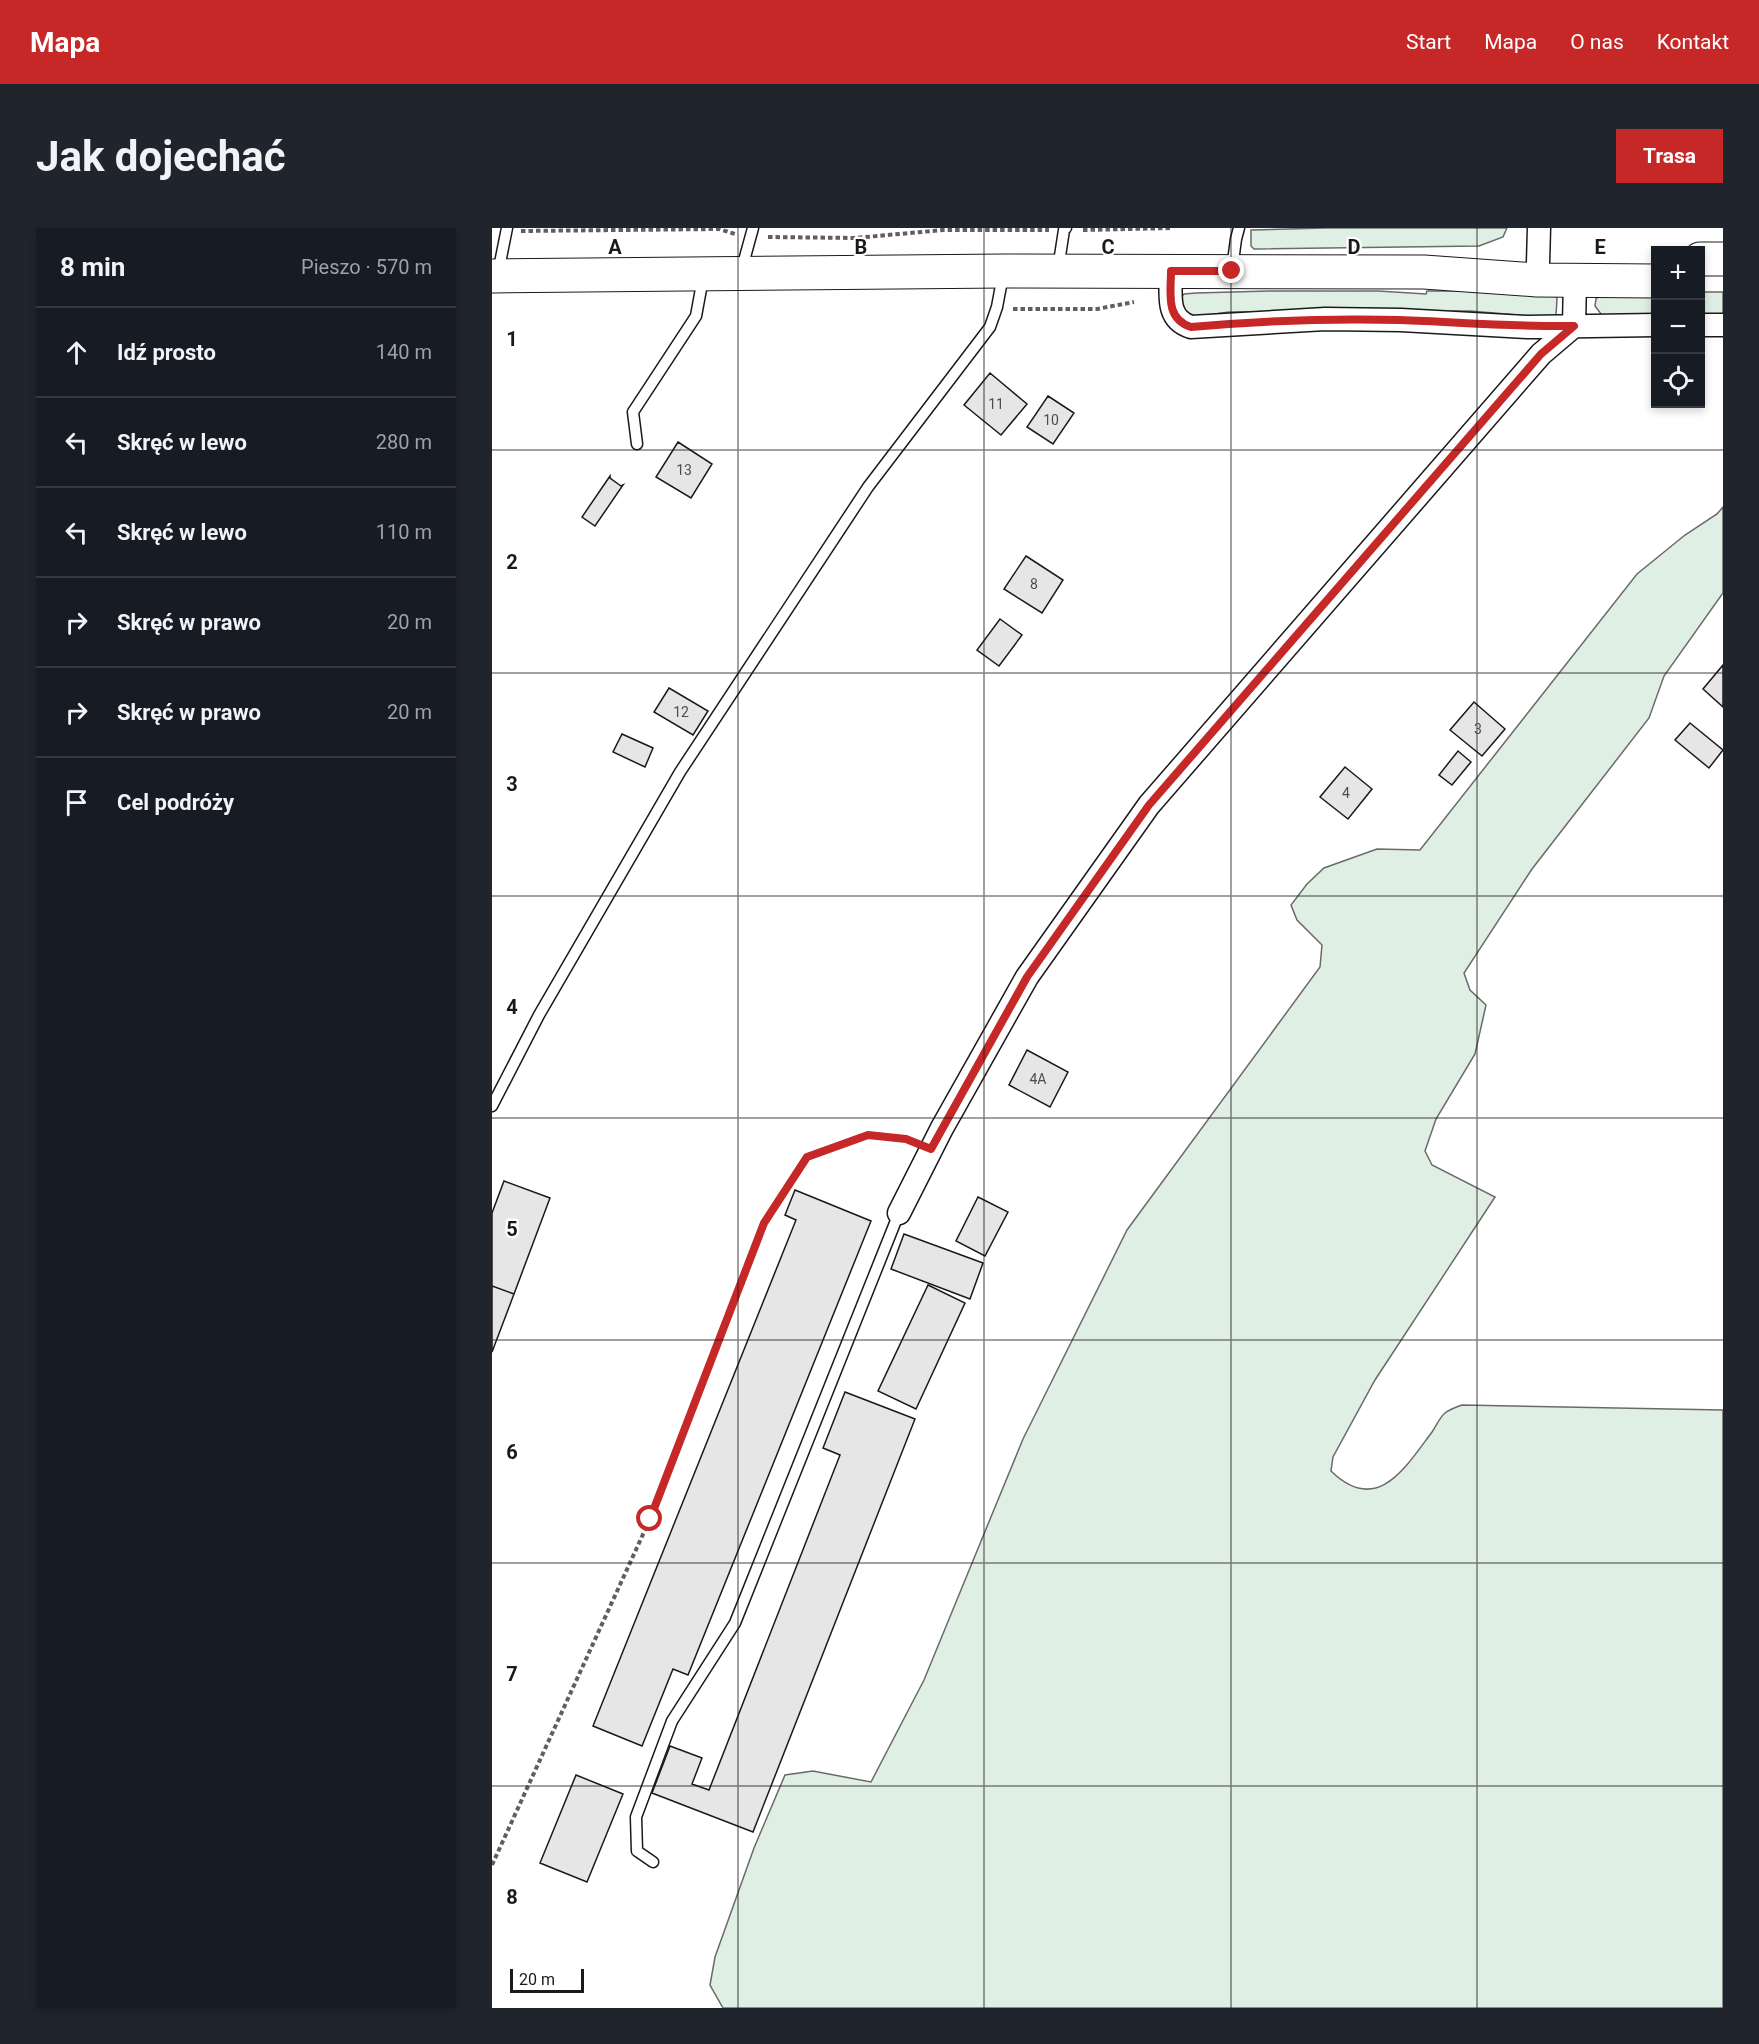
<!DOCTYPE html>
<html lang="pl">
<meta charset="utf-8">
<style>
body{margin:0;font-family:Roboto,sans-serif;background:#20242c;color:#f1f3f6}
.controls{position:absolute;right:18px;top:18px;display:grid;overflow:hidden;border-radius:0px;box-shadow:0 3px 9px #0003}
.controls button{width:54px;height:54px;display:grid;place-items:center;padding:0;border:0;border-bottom:2px solid #363941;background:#171b24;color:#f1f3f6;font:30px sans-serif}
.scale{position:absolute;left:18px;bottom:15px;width:74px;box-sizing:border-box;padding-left:6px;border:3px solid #1a1a1a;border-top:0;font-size:16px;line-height:21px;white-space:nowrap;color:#1a1a1a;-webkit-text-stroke:4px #fff;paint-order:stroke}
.stop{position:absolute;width:18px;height:18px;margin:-14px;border:4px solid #c62828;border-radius:50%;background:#fff}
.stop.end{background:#c62828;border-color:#fff;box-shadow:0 2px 6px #0008}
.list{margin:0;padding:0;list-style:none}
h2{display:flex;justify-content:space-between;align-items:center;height:78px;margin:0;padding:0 24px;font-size:26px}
h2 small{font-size:20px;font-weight:400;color:#9ea1a6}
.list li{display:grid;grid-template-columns:39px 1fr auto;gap:18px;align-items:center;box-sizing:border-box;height:90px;padding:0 24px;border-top:2px solid #363941}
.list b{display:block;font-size:22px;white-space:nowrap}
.list em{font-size:20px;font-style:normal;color:#9ea1a6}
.icon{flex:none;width:33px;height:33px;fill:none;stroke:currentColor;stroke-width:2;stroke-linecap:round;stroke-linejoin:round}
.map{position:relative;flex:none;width:1231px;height:1780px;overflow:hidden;border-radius:0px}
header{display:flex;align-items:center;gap:36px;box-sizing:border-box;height:84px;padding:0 30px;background:#c62828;color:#fff}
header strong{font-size:28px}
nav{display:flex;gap:33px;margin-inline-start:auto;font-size:21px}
.intro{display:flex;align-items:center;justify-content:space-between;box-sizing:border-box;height:144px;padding:0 36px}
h1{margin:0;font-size:42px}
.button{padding:15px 27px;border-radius:0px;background:#c62828;color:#fff;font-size:21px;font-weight:700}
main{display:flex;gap:36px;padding:0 36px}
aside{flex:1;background:#171b24;border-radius:0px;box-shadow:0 3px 9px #0003}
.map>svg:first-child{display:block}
.green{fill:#e0efe3;stroke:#6a6a6a;stroke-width:1.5}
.building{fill:#e6e6e6;stroke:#1a1a1a;stroke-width:1.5}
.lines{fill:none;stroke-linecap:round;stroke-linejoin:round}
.lane-casing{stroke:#1a1a1a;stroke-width:13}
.street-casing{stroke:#1a1a1a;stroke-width:25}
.primary-casing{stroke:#1a1a1a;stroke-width:35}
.path{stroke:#5f5f5f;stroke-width:4;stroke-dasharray:4.5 3;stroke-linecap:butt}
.lane{stroke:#fff;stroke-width:10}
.street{stroke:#fff;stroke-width:22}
.primary{stroke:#fff;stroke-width:33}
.route{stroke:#c62828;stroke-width:8}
.grid{fill:none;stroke:#1a1a1a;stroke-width:1.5;stroke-opacity:0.55}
.labels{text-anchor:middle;stroke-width:4.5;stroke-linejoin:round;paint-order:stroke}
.number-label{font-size:14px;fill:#4d4d4d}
.grid-label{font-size:20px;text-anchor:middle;font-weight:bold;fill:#1a1a1a;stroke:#fff;stroke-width:4.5;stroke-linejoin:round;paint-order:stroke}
</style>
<header>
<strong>Mapa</strong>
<nav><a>Start</a><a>Mapa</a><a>O nas</a><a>Kontakt</a></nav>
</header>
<div class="intro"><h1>Jak dojechać</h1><a class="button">Trasa</a></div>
<main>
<aside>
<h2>8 min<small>Pieszo · 570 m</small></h2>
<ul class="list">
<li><svg class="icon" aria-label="ahead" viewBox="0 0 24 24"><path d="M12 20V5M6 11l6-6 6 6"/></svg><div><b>Idź prosto</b></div><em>140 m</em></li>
<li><svg class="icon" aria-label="left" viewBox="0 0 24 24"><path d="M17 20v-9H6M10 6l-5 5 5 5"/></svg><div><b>Skręć w lewo</b></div><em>280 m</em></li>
<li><svg class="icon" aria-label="left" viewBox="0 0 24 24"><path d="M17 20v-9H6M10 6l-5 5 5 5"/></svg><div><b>Skręć w lewo</b></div><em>110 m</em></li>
<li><svg class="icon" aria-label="right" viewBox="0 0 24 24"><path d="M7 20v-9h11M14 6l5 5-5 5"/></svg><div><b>Skręć w prawo</b></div><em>20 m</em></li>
<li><svg class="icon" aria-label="right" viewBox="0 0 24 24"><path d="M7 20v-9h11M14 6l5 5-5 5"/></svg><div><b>Skręć w prawo</b></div><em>20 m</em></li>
<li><svg class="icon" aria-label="arrive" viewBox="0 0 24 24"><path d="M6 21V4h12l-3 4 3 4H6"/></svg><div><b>Cel podróży</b></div></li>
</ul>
</aside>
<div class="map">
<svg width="1231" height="1780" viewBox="0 0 1231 1780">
<rect width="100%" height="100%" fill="#fff"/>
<path class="green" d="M 833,0 L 1015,0 L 1011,9 L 987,18 L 762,21 L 759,18 L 759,2 Z
M 777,63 L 886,63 L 934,66 L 935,63 L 1056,63 L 1063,65 L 1065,71 L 1064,87 L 1059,90 L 978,83 L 737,84 L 701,89 L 693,85 L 687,72 L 692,66 L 704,65 Z
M 1208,64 L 1231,64 L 1231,91 L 1209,91 Z
M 1163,65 L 1163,92 L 1119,91 L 1109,86 L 1103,78 L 1104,71 L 1110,66 Z
M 1231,279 L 1231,365 L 1172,448 L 1157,490 L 1040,641 L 972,745 L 978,762 L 994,777 L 983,826 L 944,891 L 933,923 L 940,937 L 1003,969 L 883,1152 L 841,1229 L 839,1243 C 885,1288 913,1240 940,1204 C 944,1198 948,1189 953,1185 C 958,1181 965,1179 970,1177 L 1231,1182 L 1231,1780 L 231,1780 L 218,1757 L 223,1729 L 262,1620 L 293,1547 L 321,1543 L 379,1554 L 432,1452 L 531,1211 L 635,1002 L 828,739 L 830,717 L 805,692 L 799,677 L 815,656 L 832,640 L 885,621 L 928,622 L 1145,346 L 1193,307 L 1225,286 Z"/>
<path class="building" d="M 498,145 L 535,176 L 509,207 L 472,177 Z
M 556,168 L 582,185 L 561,216 L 535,199 Z
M 186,214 L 220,236 L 199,270 L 164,249 Z
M 118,248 L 118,250 L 129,258 L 131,257 L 103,298 L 90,289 Z
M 534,328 L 571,352 L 550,385 L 512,361 Z
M 508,391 L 530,407 L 507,438 L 485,422 Z
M 1231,437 L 1231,479 L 1211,461 Z
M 177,460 L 216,483 L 201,507 L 162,484 Z
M 982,474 L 1013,501 L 990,528 L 958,502 Z
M 1198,495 L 1231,522 L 1217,540 L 1183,512 Z
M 130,506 L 161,520 L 153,539 L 121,524 Z
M 966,523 L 979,534 L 960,557 L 947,547 Z
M 853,539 L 880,561 L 856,591 L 828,569 Z
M 535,822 L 576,844 L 558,879 L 517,857 Z
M 12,953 L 58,970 L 22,1066 L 0,1058 L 0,985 Z
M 303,962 L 379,993 L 196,1447 L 181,1441 L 150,1518 L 101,1498 L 304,992 L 293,987 Z
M 486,969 L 516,984 L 493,1028 L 464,1013 Z
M 412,1006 L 491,1035 L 478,1071 L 399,1041 Z
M 436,1057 L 473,1075 L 424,1181 L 386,1163 Z
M 0,1058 L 22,1066 L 0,1124 Z
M 353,1164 L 423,1191 L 261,1604 L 160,1565 L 178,1518 L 210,1530 L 200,1556 L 217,1562 L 348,1227 L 331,1220 Z
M 84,1547 L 131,1566 L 95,1654 L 48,1635 Z"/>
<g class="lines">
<defs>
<path id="lane" d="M 250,40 L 261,0
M 566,41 L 572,2 L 574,0
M 740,41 L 744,11 L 747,0
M 6,45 L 15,0
M 145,216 L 141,184 L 204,88 L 211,50
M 0,878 L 47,787 L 188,544 L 376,259 L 498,99 L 505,79 L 511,47
M 161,1634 L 145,1623 L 144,1589 L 180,1493 L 243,1395 L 407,985"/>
<path id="street" d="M 1046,35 L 1047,0
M 679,43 C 679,65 673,91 699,99 L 833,91 L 909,92 L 1035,99 L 1164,97
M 1208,97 L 1231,97
M 407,985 L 450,900 L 535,749 L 657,577 L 1049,126 L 1082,98 L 1083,51"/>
<path id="primary" d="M 1208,31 L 1231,31
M 0,48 L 512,43 L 932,44 L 1045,52 L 1164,53"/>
</defs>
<use href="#lane" class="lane-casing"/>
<use href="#street" class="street-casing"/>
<use href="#primary" class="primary-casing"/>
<path class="path" d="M 591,2 L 680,0
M 29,3 L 227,1 L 243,6
M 276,9 L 363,10 L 451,2 L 557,2
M 521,81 L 605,81 L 642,74
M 0,1637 L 158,1291 L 272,995 L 315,929 L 376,907 L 419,913"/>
<use href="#lane" class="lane"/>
<use href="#street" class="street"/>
<use href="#primary" class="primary"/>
</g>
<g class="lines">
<path class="route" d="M 158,1291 L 272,995 L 315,929 L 376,907 L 414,911 L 439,921 L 535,749 L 657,577 L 1049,126 L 1082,98 C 1023,99 966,94 908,92 C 838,90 768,93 699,99 C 673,91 679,65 679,43 L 740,43"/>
</g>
<path class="grid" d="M 246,0 L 246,1780M 492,0 L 492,1780M 739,0 L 739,1780M 985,0 L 985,1780M 0,222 L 1231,222M 0,445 L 1231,445M 0,668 L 1231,668M 0,890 L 1231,890M 0,1112 L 1231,1112M 0,1335 L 1231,1335M 0,1558 L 1231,1558"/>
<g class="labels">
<g class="number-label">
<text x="504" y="181">11</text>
<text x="559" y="197">10</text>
<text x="192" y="247">13</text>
<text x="542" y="361">8</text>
<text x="189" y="489">12</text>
<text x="986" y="506">3</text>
<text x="854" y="570">4</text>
<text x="546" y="856">4A</text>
</g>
</g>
<g class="grid-label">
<text x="123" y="26">A</text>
<text x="369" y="26">B</text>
<text x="616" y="26">C</text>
<text x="862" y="26">D</text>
<text x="1108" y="26">E</text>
<text x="20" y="118">1</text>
<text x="20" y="341">2</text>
<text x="20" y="563">3</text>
<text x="20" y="786">4</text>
<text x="20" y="1008">5</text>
<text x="20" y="1231">6</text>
<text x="20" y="1453">7</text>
<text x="20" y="1676">8</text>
</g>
</svg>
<div class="controls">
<button>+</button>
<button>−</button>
<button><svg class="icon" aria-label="locate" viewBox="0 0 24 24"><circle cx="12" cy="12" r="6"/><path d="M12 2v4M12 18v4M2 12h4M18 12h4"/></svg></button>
</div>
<div class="scale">20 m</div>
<div class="stop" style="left:158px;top:1291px"></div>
<div class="stop end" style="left:740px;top:43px"></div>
</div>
</main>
